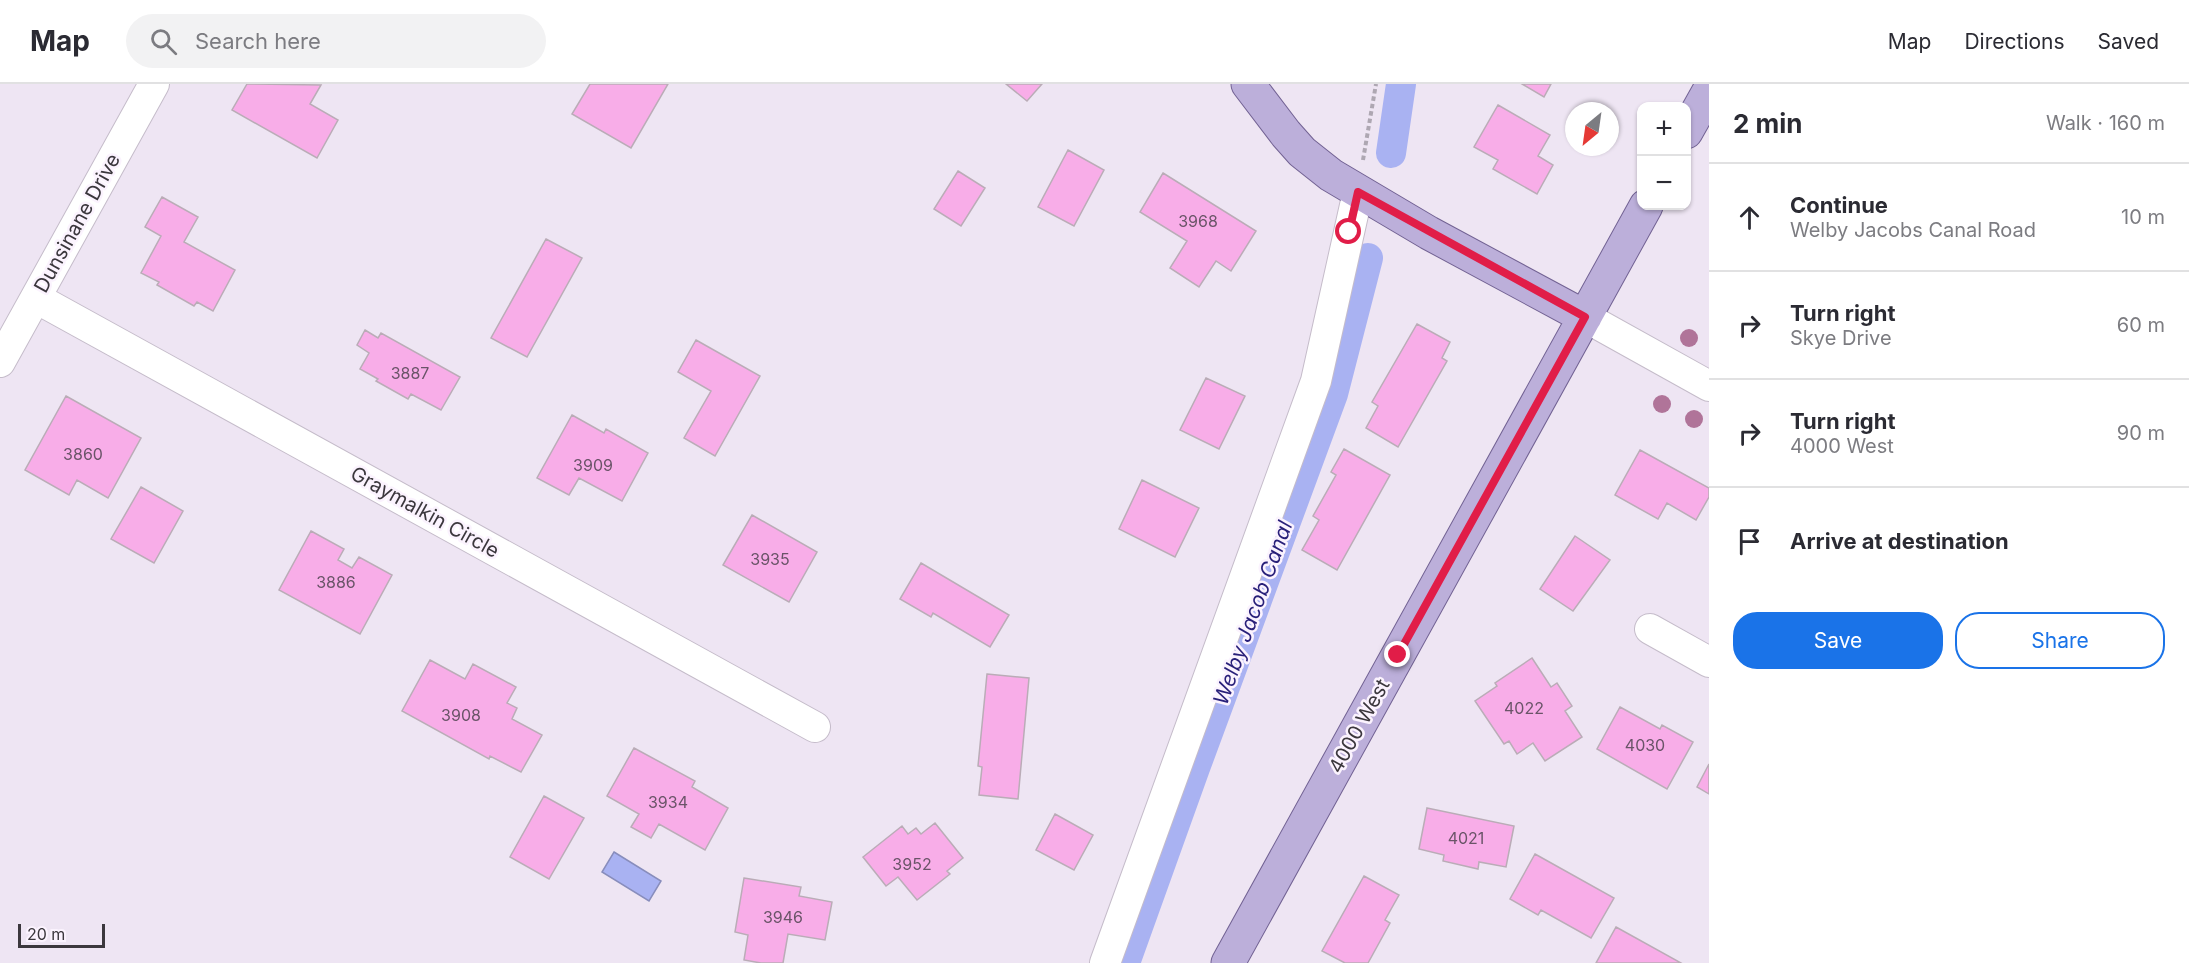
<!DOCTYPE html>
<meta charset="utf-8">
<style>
body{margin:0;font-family:Inter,sans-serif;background:#f2f2f3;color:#2b2b33}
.controls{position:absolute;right:18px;top:18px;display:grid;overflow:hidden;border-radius:12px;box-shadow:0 2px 4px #0004}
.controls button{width:54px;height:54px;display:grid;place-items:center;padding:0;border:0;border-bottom:2px solid #e1e1e2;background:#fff;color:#2b2b33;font:30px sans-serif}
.compass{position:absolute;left:1565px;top:18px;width:54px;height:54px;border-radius:50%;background:#fff;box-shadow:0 2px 4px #0004;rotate:209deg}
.scale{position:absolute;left:18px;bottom:15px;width:87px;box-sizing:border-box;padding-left:6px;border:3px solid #3b373d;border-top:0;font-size:16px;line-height:21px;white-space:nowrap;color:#3b373d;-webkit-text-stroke:4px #fbf3fe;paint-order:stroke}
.stop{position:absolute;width:18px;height:18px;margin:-14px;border:4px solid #e11d48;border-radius:50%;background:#fff}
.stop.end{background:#e11d48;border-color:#fff;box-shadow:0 2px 6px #0008}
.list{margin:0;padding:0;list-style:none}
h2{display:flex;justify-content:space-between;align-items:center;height:78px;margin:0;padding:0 24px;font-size:26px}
h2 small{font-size:20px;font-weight:400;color:#7c7c81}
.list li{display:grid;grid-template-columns:39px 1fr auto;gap:18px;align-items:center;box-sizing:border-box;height:108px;padding:0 24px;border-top:2px solid #e1e1e2}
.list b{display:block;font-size:22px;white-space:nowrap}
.list p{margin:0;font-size:20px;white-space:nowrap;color:#7c7c81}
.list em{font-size:20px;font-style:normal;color:#7c7c81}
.actions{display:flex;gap:12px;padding:18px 24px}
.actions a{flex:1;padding:14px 0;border:2px solid #1a73e8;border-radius:24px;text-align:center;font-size:21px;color:#1a73e8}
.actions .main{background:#1a73e8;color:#fff}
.icon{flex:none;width:33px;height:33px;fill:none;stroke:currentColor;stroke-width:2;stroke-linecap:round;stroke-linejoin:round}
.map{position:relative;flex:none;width:1709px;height:879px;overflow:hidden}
header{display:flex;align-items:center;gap:36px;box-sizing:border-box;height:84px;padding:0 30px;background:#fff;border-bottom:2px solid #e1e1e2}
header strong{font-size:28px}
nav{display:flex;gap:33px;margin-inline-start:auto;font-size:21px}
.search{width:420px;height:54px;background:#f2f2f3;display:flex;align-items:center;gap:15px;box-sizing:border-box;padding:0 21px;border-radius:33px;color:#7c7c81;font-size:22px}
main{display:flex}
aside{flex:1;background:#fff}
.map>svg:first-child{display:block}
.water{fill:#a9b2f2;stroke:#888dbc;stroke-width:1.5}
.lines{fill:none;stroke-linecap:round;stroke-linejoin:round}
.canal{stroke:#a9b2f2;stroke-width:30}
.building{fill:#f8ade8;stroke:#baacb7;stroke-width:1.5}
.minor-casing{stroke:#c5bcca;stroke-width:32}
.major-casing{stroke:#726293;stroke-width:35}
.path{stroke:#aea7b2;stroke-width:4;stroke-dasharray:4.5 3;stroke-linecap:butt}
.minor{stroke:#fff;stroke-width:30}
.major{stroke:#bcafda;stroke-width:33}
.tree{fill:#b07499}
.route{stroke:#e11d48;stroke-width:8}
.labels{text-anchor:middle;stroke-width:5;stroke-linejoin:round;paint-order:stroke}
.number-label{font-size:16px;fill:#6a5468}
.street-label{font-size:20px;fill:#3b373d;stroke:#fbf3fe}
.water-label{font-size:21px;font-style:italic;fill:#281f79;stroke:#fbf3fe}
</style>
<header>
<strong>Map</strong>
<div class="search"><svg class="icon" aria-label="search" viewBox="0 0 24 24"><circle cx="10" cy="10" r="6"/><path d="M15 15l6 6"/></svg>Search here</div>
<nav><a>Map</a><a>Directions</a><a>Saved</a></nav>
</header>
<main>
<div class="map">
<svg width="1709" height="879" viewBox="0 0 1709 879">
<rect width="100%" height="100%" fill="#eee5f3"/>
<path class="water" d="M 614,768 L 661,797 L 649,817 L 602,788 Z"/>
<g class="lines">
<path class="canal" d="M 1391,69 L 1401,0
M 1125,879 L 1195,684 L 1333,310 L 1368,174"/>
</g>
<path class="building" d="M 247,0 L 321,1 L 310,20 L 338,36 L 317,74 L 232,26 Z
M 590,0 L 668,0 L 631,64 L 572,30 Z
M 1006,0 L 1042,0 L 1027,17 Z
M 1522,0 L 1551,0 L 1544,13 Z
M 1498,21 L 1550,51 L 1538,72 L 1553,81 L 1537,110 L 1493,85 L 1498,76 L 1474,63 Z
M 1068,66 L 1104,86 L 1074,142 L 1038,123 Z
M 958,87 L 985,104 L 961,142 L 934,125 Z
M 1163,89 L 1256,147 L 1231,187 L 1216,177 L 1199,203 L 1170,184 L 1187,157 L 1140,128 Z
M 162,113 L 198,133 L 184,158 L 235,186 L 213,227 L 197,218 L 194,222 L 157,201 L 159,198 L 141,189 L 161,152 L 145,143 Z
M 546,155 L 582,174 L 527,273 L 491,254 Z
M 1417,240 L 1450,258 L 1442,274 L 1447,277 L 1398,363 L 1366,344 L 1378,322 L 1372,318 Z
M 365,246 L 378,254 L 381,249 L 460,293 L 441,326 L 411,310 L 408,315 L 376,297 L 378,295 L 360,285 L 369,269 L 357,261 Z
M 696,256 L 760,292 L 715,372 L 684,354 L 711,307 L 678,288 Z
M 1206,294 L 1245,312 L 1219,365 L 1180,346 Z
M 66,312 L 141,354 L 108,414 L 77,396 L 69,411 L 25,386 Z
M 572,331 L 604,349 L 606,345 L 648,369 L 622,417 L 579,394 L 569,411 L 537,394 Z
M 1344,365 L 1390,391 L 1337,486 L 1302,466 L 1319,436 L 1313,432 L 1336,391 L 1331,388 Z
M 1640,366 L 1709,404 L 1709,413 L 1696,436 L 1667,419 L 1658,435 L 1615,411 Z
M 1142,396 L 1199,424 L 1175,473 L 1119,445 Z
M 141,403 L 183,427 L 154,479 L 111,455 Z
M 752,431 L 817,468 L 789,518 L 723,481 Z
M 311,447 L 344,465 L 338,476 L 352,484 L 359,473 L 392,491 L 360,550 L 279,506 Z
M 1575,452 L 1610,476 L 1573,527 L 1540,505 Z
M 921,479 L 1009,531 L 990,563 L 933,529 L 931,533 L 900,515 Z
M 1532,574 L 1551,603 L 1557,599 L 1572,622 L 1565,627 L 1582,653 L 1545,677 L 1533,659 L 1517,670 L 1509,657 L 1504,660 L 1475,617 L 1497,602 L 1495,599 Z
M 430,576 L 465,595 L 473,580 L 516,603 L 507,619 L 517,624 L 512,635 L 542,651 L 521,688 L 490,672 L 489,675 L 402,627 Z
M 987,590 L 1029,594 L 1018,715 L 979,711 L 982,683 L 978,682 Z
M 1620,623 L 1660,645 L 1662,641 L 1693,658 L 1667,705 L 1597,665 Z
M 634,664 L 695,697 L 692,703 L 728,724 L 705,766 L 659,740 L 651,754 L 631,743 L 639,730 L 607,712 Z
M 1709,680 L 1709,710 L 1697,703 Z
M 544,712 L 584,734 L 549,795 L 510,773 Z
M 1427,724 L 1514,742 L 1506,783 L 1479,778 L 1478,785 L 1443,777 L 1444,771 L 1419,765 Z
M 1055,730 L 1093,751 L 1074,786 L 1036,766 Z
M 935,739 L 963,774 L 947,787 L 950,790 L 917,816 L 898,793 L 886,802 L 863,773 L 902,742 L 908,750 L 916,744 L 921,750 Z
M 1535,770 L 1614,814 L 1591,854 L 1541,826 L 1538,831 L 1510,815 Z
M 1364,792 L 1399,811 L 1385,836 L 1390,839 L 1368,879 L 1345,879 L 1322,867 Z
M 744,794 L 801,803 L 799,812 L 832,818 L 825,856 L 788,850 L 783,879 L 761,879 L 744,876 L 748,851 L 735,848 Z
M 1616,843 L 1681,879 L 1596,879 Z"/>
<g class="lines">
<defs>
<path id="minor" d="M 36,214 L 815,643
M 1585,233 L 1709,302
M 0,278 L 154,0
M 1650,545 L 1709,578
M 1105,879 L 1316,297 L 1358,108"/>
<path id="major" d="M 1248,0 L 1286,50 L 1302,68 L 1331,91 L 1429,149 L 1585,233
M 1686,48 L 1709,7
M 1228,879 L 1646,122"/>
</defs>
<use href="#minor" class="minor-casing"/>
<use href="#major" class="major-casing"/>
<path class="path" d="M 1363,76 L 1376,0"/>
<use href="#minor" class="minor"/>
<use href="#major" class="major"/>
</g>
<g class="tree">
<circle cx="1689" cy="254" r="9"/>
<circle cx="1662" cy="320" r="9"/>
<circle cx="1694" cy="335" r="9"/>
</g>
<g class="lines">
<path class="route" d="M 1349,148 L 1358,108 L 1585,233 L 1398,571"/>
</g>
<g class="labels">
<g class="number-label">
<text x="1198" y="143">3968</text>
<text x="410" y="295">3887</text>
<text x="83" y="376">3860</text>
<text x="593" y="387">3909</text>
<text x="770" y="481">3935</text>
<text x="336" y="504">3886</text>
<text x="1524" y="630">4022</text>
<text x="461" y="637">3908</text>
<text x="1645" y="667">4030</text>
<text x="668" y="724">3934</text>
<text x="1466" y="760">4021</text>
<text x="912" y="786">3952</text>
<text x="783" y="839">3946</text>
</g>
<g class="street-label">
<text transform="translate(77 139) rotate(-61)" y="7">Dunsinane Drive</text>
<text transform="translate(425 428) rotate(29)" y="7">Graymalkin Circle</text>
<text transform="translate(1359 642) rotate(-61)" y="7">4000 West</text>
</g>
<g class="water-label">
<text transform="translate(1253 529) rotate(-70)" y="7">Welby Jacob Canal</text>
</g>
</g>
</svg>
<div class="controls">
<button>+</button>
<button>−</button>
</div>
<svg class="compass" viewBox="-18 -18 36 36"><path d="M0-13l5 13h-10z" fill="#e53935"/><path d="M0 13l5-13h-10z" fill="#7c7c81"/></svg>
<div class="scale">20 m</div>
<div class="stop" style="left:1349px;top:148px"></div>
<div class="stop end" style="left:1398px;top:571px"></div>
</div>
<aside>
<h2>2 min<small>Walk · 160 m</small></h2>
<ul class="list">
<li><svg class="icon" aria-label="ahead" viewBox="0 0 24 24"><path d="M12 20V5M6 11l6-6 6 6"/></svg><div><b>Continue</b><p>Welby Jacobs Canal Road</p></div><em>10 m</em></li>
<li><svg class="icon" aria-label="right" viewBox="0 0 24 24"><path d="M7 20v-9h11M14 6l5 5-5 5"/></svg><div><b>Turn right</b><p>Skye Drive</p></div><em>60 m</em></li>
<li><svg class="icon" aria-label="right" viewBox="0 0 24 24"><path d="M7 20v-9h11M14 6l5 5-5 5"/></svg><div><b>Turn right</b><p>4000 West</p></div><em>90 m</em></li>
<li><svg class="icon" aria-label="arrive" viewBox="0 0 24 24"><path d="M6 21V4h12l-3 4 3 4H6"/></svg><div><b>Arrive at destination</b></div></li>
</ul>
<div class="actions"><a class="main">Save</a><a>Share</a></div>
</aside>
</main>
